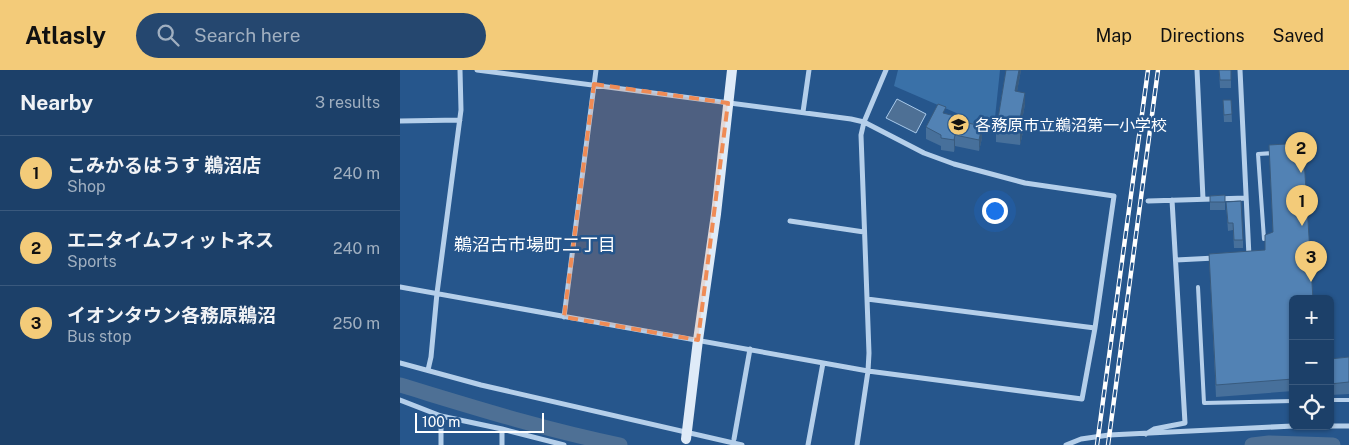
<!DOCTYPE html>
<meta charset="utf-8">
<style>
body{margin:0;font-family:"Public Sans","Noto Sans JP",sans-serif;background:#25476f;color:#f1f3f6}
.controls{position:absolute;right:15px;bottom:15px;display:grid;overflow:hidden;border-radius:8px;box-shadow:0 1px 4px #0004}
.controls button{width:45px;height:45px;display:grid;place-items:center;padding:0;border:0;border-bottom:1px solid #3a597d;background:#1c4069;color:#f1f3f6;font:25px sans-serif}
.scale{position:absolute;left:15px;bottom:12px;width:129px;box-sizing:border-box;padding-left:5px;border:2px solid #fff;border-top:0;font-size:14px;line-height:18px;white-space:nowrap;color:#fff;-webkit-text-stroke:4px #26568c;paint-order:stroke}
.you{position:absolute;left:594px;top:140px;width:18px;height:18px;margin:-12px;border:4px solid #fff;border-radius:50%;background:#1a73e8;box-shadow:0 0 0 8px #1a73e833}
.badge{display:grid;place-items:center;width:32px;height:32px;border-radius:50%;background:#f3cb79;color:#111;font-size:16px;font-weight:700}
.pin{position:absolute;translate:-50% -41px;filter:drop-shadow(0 1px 2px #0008)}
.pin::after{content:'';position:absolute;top:26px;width:18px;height:15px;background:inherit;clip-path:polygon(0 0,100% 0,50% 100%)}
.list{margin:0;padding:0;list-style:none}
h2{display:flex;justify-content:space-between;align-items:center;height:65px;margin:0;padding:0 20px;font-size:21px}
h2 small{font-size:16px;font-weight:400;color:#a0afc0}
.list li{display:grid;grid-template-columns:32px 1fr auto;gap:15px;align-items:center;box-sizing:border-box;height:75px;padding:0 20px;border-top:1px solid #3a597d}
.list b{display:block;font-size:19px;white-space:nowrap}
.list p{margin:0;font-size:16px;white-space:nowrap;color:#a0afc0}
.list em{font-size:16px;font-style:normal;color:#a0afc0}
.icon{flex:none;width:28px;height:28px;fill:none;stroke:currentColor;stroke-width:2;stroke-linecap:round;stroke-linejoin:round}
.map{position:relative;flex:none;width:949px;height:375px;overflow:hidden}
header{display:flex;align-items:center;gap:30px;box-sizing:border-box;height:70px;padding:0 25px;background:#f3cb79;color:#111}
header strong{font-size:24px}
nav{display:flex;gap:28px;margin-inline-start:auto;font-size:18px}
.search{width:350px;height:45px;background:#25476f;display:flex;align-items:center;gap:12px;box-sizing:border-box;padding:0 18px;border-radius:28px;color:#a0afc0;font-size:19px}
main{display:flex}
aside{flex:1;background:#1c4069}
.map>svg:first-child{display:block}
.green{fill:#3a71a8}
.water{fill:#4e7095;stroke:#a9caeb}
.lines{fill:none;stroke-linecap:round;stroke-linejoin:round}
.river{stroke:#4e7095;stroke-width:15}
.lane{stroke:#b5cfea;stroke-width:4}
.street{stroke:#b5cfea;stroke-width:5}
.secondary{stroke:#dfebf8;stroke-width:10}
.rail-casing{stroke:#fff;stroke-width:4.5}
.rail{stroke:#26568c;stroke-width:2.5;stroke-dasharray:8;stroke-linecap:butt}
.wall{fill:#47709b}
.shaded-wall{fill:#395b7e}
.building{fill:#5282b4;stroke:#395b7e}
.marked{fill:#ef8b55;fill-opacity:0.2;stroke:#ef8b55;stroke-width:4;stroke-dasharray:10 6;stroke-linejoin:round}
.labels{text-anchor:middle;stroke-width:5;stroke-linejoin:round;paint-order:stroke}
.poi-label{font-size:16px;fill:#fff;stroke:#26568c;text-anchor:start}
.neighbourhood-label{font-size:18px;fill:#fff;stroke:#26568c}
</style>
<header>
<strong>Atlasly</strong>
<div class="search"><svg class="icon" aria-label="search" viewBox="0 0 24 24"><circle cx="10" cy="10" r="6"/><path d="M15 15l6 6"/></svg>Search here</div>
<nav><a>Map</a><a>Directions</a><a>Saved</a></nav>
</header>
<main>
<aside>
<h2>Nearby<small>3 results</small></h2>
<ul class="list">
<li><span class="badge">1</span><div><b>こみかるはうす 鵜沼店</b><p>Shop</p></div><em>240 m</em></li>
<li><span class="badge">2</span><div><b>エニタイムフィットネス</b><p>Sports</p></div><em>240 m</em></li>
<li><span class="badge">3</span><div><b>イオンタウン各務原鵜沼</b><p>Bus stop</p></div><em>250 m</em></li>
</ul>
</aside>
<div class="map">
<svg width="949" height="375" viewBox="0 0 949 375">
<rect width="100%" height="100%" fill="#26568c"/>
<path class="green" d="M 498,0 L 600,0 L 594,57 L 564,54 L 561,45 L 494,16 Z"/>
<path class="water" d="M 497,29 L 526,44 L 516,63 L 486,48 Z"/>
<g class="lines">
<path class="river" d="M 0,315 C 73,337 145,360 220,375
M 852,375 L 869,373 L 933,375"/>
<path class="lane" d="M 901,81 L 911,81
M 864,169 L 858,84 L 874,83
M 798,217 L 804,333 L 893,331
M 930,330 L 949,330"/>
<path class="street" d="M 77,0 L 451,49 L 464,52 L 524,83 L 554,94 L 625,113 L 714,126 L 695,258 L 467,229
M 797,0 L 803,129
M 840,0 L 849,186 L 846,186
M 403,42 L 409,0
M 0,51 L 60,50
M 748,131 L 846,128
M 390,151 L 464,162
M 776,190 L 815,188
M 0,217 L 468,301 L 682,329 L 695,258
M 164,247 L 196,0
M 0,293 L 81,315 L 342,375
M 28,300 L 31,287 L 37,223 L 61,40 L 60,0
M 0,330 L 41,346 L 102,359 L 164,375
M 930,356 L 949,356
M 746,364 L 754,359 L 785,353 L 772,130
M 334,369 L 350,279
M 41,375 L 41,346
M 102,375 L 102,359
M 408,375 L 423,293
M 457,375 L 468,301 L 469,283 L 461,65 L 464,52 L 486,0
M 666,375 L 681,369 L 709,365 L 893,356"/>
<path class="secondary" d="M 286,369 L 298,270 L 316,144 L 332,0"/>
<defs>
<path id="rail" d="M 697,375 L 748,0
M 708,375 L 758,0"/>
</defs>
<use href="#rail" class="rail-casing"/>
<use href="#rail" class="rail"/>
</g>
<path class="wall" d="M 606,0 L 621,0 L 617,21 L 625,34 L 622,50 L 623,62 L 620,75 L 596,72 L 596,61 Z
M 819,0 L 831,10 L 831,18 L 820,18 Z
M 823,30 L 831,30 L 832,52 L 824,52 Z
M 546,44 L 582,68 L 579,81 L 555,76 L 554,82 L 541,80 L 541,76 L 526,69 L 526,57 Z
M 869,75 L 893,229 L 893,321 L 816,327 L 809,184 L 865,180 L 873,162 Z
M 825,125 L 825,140 L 810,140 L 810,126 Z
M 826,132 L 843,170 L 843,178 L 834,178 L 833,160 L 828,161 Z
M 949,287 L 949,324 L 930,325 L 930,289 Z"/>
<path class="shaded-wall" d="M 619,0 L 621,0 L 615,33 L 615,21 Z
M 625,23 L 625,34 L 620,61 L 620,49 Z
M 623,50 L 623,62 L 620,75 L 620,63 Z
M 582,56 L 582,68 L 579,81 L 579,70 Z
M 555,65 L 555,76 L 554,82 L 554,70 Z"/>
<path class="building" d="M 606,0 L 619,0 L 615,21 L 625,23 L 620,49 L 623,50 L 620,63 L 596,61 Z
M 819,0 L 831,0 L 831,10 L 820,10 Z
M 823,30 L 831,30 L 832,44 L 824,45 Z
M 538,34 L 546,37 L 543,43 L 559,47 L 558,51 L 582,56 L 579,70 L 555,65 L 554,70 L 541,68 L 541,65 L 526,57 Z
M 903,73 L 913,229 L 893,229 L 893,309 L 816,315 L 809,184 L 865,180 L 865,165 L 873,162 L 869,75 Z
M 825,125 L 825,132 L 810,132 L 810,126 Z
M 841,131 L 843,170 L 834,170 L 833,153 L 828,153 L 826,132 Z
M 949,287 L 949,312 L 930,314 L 930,289 Z"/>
<path class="marked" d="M 194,14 L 328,33 L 298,270 L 164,247 Z"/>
<defs>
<symbol id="school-disc" viewBox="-11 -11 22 22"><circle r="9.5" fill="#f3cb79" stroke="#26568c"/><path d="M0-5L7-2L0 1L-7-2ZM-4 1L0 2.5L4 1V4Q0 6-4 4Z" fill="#111"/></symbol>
</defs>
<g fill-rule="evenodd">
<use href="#school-disc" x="546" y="42" width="25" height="25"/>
</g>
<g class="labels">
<g class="poi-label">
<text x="575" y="61">各務原市立鵜沼第一小学校</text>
</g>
<g class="neighbourhood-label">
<text x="135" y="181">鵜沼古市場町二丁目</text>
</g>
</g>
</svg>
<div class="controls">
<button>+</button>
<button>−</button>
<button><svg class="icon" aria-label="locate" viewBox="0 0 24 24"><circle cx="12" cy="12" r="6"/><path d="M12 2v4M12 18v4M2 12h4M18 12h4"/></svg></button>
</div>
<div class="scale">100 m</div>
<div class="you"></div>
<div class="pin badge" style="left:902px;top:156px">1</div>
<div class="pin badge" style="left:901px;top:103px">2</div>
<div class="pin badge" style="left:911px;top:212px">3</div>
</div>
</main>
